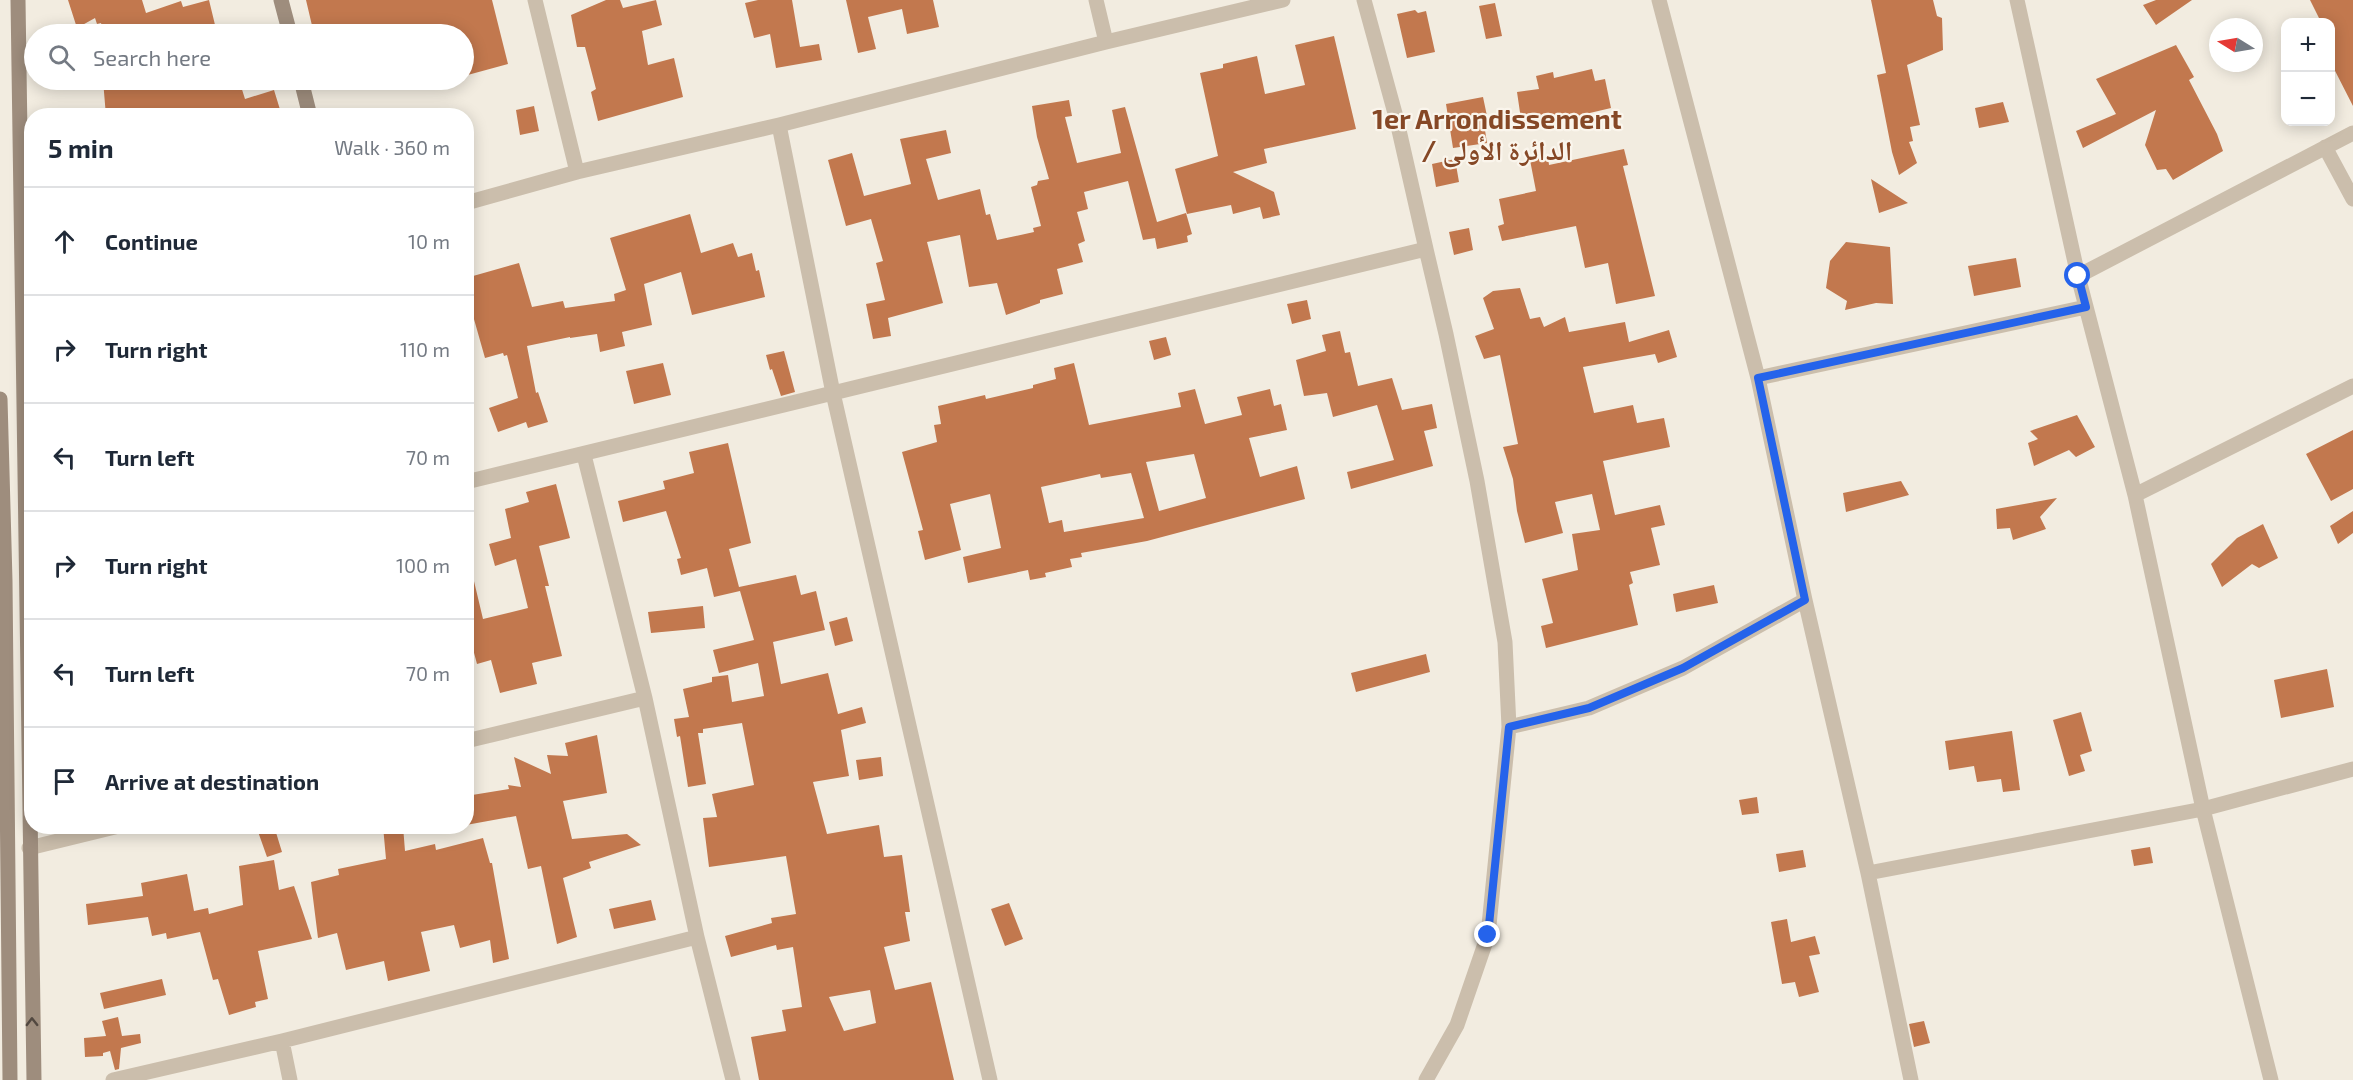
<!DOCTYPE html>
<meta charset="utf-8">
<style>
body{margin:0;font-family:"Exo 2","Noto Naskh Arabic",sans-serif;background:#f2f2f3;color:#1f2937}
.controls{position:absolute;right:18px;top:18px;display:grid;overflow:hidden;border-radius:12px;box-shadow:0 3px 15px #0003}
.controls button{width:54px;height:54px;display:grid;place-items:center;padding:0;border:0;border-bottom:2px solid #e0e1e3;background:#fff;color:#1f2937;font:30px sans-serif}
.compass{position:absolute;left:2209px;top:18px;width:54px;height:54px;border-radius:50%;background:#fff;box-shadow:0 3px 15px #0003;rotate:281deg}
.stop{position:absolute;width:18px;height:18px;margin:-14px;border:4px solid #2563eb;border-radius:50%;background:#fff}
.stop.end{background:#2563eb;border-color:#fff;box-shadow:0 2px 6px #0008}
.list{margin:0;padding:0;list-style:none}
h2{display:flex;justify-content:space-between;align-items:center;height:78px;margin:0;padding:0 24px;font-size:26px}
h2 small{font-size:20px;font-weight:400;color:#747a83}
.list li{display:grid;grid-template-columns:39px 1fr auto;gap:18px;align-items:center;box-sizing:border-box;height:108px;padding:0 24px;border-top:2px solid #e0e1e3}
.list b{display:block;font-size:22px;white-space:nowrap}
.list em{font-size:20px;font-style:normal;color:#747a83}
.icon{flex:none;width:33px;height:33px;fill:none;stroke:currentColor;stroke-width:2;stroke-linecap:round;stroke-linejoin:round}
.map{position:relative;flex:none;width:2353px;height:1080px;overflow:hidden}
.search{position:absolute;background:#fff;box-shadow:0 3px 15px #0003;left:24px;top:24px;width:450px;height:66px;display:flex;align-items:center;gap:15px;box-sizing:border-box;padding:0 21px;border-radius:33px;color:#747a83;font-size:22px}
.panel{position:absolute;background:#fff;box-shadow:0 3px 15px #0003;left:24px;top:108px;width:450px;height:726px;border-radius:24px}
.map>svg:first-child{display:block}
.building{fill:#c2784e;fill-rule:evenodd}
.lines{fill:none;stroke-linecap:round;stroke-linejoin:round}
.street{stroke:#cbbeac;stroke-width:15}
.secondary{stroke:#9e8d7d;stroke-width:15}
.oneway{stroke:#524840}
.route{stroke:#2563eb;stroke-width:8}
.labels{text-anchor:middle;stroke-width:4.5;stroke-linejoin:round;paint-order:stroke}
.district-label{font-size:27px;font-weight:bold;fill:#864826;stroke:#faf5ec}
</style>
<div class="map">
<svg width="2353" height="1080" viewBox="0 0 2353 1080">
<rect width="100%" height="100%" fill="#f2ece0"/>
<path class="building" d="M 68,0 L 142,0 L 146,13 L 181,1 L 183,7 L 209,0 L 216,29 L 191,34 L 104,34 L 101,23 L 97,24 L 95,18 L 77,28 Z
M 306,0 L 492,0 L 508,64 L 464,76 L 464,34 L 314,34 Z
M 606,0 L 620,0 L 623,8 L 656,0 L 662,25 L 642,31 L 648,65 L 674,58 L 683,97 L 598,121 L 591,92 L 596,89 L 585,47 L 577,47 L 571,15 Z
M 758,0 L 792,0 L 800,47 L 819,44 L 822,60 L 776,68 L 770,34 L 754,38 L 745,3 Z
M 846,0 L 933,0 L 939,27 L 907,34 L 902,9 L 868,17 L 876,49 L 858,53 Z
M 1871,0 L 1933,0 L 1937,16 L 1942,18 L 1943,50 L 1907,65 L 1920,125 L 1910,127 L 1913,141 L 1909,142 L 1917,163 L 1899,175 L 1892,152 L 1877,75 L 1886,73 Z
M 2156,0 L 2192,0 L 2156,25 L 2143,5 Z
M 2310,0 L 2353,0 L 2353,106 L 2331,63 L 2331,22 L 2321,22 Z
M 1495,3 L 1502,36 L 1486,39 L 1479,6 Z
M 1415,10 L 1418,13 L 1426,11 L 1435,52 L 1407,58 L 1397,14 Z
M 1334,36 L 1356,129 L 1264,149 L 1267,163 L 1233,172 L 1274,192 L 1280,215 L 1263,219 L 1260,207 L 1233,214 L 1231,205 L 1187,214 L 1175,169 L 1218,156 L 1200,73 L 1223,68 L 1223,64 L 1257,56 L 1265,94 L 1305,85 L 1295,45 Z
M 2176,45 L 2194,77 L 2189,80 L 2217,134 L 2223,151 L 2173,180 L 2166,169 L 2157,170 L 2145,145 L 2156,110 L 2083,148 L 2076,131 L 2116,114 L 2096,79 Z
M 1592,69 L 1595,81 L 1605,79 L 1611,108 L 1577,116 L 1578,123 L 1553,130 L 1551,121 L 1522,126 L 1517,92 L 1539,89 L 1536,76 L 1553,72 L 1554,78 Z
M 103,80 L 239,80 L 245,99 L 274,90 L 282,116 L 106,116 Z
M 1483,97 L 1487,116 L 1483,117 L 1487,143 L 1453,148 L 1446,104 Z
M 1069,100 L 1072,116 L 1065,117 L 1077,163 L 1121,153 L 1112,110 L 1125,107 L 1157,222 L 1186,213 L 1192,234 L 1187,236 L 1188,242 L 1157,249 L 1155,238 L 1143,240 L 1128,181 L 1084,192 L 1088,209 L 1077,212 L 1085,241 L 1078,244 L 1083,262 L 1057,269 L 1063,294 L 1040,300 L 1040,303 L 1006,315 L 997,283 L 969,287 L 960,235 L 927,242 L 943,303 L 888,318 L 891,336 L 873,339 L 866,304 L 885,300 L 876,263 L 883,261 L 871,219 L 846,226 L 828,160 L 852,153 L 864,196 L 911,184 L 900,139 L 946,130 L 951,153 L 926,159 L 938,200 L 980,189 L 986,215 L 990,214 L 997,240 L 1034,232 L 1033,228 L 1041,226 L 1031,187 L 1037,185 L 1038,181 L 1049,179 L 1037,137 L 1032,106 Z
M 2003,102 L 2009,122 L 1979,128 L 1975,108 Z
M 534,106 L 539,131 L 520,135 L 516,110 Z
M 1624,149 L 1628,165 L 1623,166 L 1655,296 L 1616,304 L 1608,263 L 1585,268 L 1576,226 L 1502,241 L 1498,226 L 1504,224 L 1499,199 L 1536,191 L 1530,160 L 1548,157 L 1549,165 Z
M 1455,159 L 1459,182 L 1436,187 L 1432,164 Z
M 1871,179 L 1908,203 L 1879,213 Z
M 690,214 L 701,253 L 733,243 L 738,257 L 752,253 L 756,271 L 759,270 L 765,297 L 692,315 L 681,272 L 644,284 L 652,325 L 622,332 L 625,346 L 600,352 L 597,334 L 570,338 L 570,337 L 527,346 L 536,393 L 538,392 L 548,422 L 528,428 L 526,422 L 498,432 L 489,408 L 518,398 L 507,355 L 504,356 L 503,353 L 485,358 L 466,291 L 466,278 L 519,263 L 532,307 L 563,301 L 565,308 L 615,301 L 614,294 L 626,290 L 610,238 Z
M 1469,228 L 1473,250 L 1454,255 L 1449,232 Z
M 1846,242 L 1890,247 L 1893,304 L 1876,303 L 1845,310 L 1847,301 L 1826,288 L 1830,261 Z
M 2016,258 L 2021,287 L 1974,296 L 1968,266 Z
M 1520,288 L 1530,319 L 1540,317 L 1544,327 L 1565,317 L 1569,332 L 1625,322 L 1629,342 L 1669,330 L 1677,357 L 1658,363 L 1655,354 L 1583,367 L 1594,413 L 1633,405 L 1637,423 L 1664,418 L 1670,447 L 1603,461 L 1615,515 L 1660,505 L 1665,525 L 1651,528 L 1660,565 L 1630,572 L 1633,583 L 1629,585 L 1638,625 L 1546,648 L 1541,626 L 1553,623 L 1542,579 L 1578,570 L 1572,534 L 1600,530 L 1592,494 L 1555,502 L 1563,533 L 1525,543 L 1517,511 L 1513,479 L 1503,447 L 1518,444 L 1500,355 L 1484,359 L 1475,336 L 1494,329 L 1483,298 L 1493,291 Z
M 1307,300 L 1311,319 L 1292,324 L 1287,304 Z
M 1340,331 L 1345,353 L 1350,352 L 1358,386 L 1392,378 L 1402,410 L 1432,404 L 1437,428 L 1424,431 L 1433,466 L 1351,489 L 1347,472 L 1394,460 L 1377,405 L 1333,417 L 1327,393 L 1304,396 L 1296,360 L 1326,351 L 1322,335 Z
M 1166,337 L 1171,355 L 1154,360 L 1149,341 Z
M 784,351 L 795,392 L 781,396 L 772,369 L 770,370 L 766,355 Z
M 663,363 L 671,395 L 634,404 L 626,371 Z
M 1074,363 L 1089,425 L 1181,407 L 1178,393 L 1195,389 L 1205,424 L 1242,415 L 1237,397 L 1270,389 L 1274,406 L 1281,404 L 1287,430 L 1249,438 L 1260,477 L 1297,466 L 1305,499 L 1147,541 L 1081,553 L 1082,557 L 1070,559 L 1072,567 L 1045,573 L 1046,577 L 1030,580 L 1028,570 L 968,583 L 963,557 L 1001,548 L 990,494 L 950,504 L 961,550 L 925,560 L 918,531 L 923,530 L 902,452 L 937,442 L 934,425 L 941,424 L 938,406 L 985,395 L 986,399 L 1033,388 L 1033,385 L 1056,379 L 1054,368 ZM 1194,454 L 1206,498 L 1159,511 L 1146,462 ZM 1131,473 L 1144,518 L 1064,532 L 1062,520 L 1049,523 L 1041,487 L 1100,474 L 1101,478 Z
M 2077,415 L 2095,447 L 2076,457 L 2069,450 L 2034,466 L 2028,443 L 2038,439 L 2030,431 Z
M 2353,430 L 2353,489 L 2331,501 L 2306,454 Z
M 728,443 L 751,543 L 729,549 L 739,587 L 796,575 L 801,595 L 816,591 L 825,630 L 773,642 L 781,684 L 828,673 L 838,714 L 862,707 L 866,723 L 841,730 L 849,776 L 813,782 L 827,834 L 879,825 L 884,857 L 902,855 L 910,912 L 905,912 L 910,941 L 884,947 L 895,990 L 931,982 L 954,1080 L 759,1080 L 751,1037 L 786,1031 L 782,1010 L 802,1007 L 793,947 L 777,950 L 776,945 L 731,957 L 725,936 L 772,923 L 771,918 L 796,914 L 786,856 L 709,867 L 703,818 L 717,817 L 712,794 L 754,785 L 742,723 L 703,729 L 703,733 L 698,733 L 706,784 L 688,787 L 680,736 L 677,737 L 674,719 L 689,717 L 683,689 L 712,682 L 712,677 L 728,675 L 732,702 L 764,696 L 758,663 L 719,673 L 713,650 L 754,640 L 740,591 L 714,597 L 707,568 L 681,575 L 677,559 L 681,558 L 666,511 L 623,522 L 618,501 L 665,489 L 663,481 L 694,473 L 689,452 ZM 870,990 L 876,1023 L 844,1031 L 829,997 Z
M 1901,481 L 1909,495 L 1846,512 L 1843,493 Z
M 556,484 L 570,538 L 539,546 L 549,586 L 545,586 L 562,656 L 532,663 L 537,684 L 500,693 L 491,660 L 477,664 L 466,623 L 466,578 L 473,577 L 483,619 L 528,608 L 516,559 L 495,566 L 489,544 L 511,538 L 505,509 L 529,502 L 526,492 Z
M 2057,498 L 2040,517 L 2046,529 L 2013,540 L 2010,528 L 1997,529 L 1996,509 Z
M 2353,511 L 2353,533 L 2338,544 L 2330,526 Z
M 2263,524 L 2278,558 L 2259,568 L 2252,564 L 2222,587 L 2211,564 L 2237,538 Z
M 1714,585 L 1718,603 L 1676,612 L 1673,594 Z
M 703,606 L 705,628 L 651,633 L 648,612 Z
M 847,617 L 853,641 L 835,646 L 829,622 Z
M 1426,654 L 1430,672 L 1356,692 L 1351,673 Z
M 2327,669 L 2334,707 L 2281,718 L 2274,680 Z
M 2081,712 L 2092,751 L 2080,755 L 2085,771 L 2069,776 L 2053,720 Z
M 2012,731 L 2020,790 L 2003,792 L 2001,779 L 1977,782 L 1974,766 L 1949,770 L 1945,741 Z
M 597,735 L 607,793 L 563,801 L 572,839 L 627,834 L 641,845 L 589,862 L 591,868 L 563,878 L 577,937 L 557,944 L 541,866 L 528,869 L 516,816 L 466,825 L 466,796 L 509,789 L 508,785 L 521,787 L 514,757 L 551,774 L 547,755 L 568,756 L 565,743 Z
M 881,757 L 883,776 L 859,780 L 856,760 Z
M 1757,797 L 1759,813 L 1742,815 L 1739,800 Z
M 256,826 L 274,826 L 282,852 L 267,857 Z
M 383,826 L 403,826 L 405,851 L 435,844 L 436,850 L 483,838 L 490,863 L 492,863 L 509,959 L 493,963 L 490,940 L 460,948 L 454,925 L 421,932 L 430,971 L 388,981 L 384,961 L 346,970 L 337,933 L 318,938 L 311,882 L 339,875 L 338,869 L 386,859 Z
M 2150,847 L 2153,863 L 2134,866 L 2131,850 Z
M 1803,850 L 1806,867 L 1779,872 L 1776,854 Z
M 274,860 L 279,890 L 294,886 L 312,939 L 258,951 L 268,999 L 255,1002 L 256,1007 L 229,1015 L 218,979 L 213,980 L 200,932 L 167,939 L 166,933 L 152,936 L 148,917 L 88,925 L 86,904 L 143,896 L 141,883 L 187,874 L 194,911 L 208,908 L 209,914 L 243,905 L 239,866 Z
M 651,900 L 656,920 L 614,929 L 609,909 Z
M 1009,903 L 1023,939 L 1005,946 L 991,909 Z
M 1787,919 L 1791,942 L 1815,936 L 1820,954 L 1809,956 L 1819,992 L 1799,997 L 1795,982 L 1782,984 L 1771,922 Z
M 162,979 L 166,995 L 104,1009 L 100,993 Z
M 118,1017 L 122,1036 L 140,1034 L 141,1043 L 121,1048 L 119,1069 L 115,1070 L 110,1051 L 103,1053 L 103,1056 L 85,1057 L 84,1038 L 106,1036 L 102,1021 Z
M 1924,1021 L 1930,1043 L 1914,1047 L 1909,1024 Z"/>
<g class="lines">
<path class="street" d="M 535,0 L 577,172
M 1096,0 L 1106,42
M 1659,0 L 1758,378 L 1805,600 L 1868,873 L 2203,809 L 2353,769
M 2017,0 L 2078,276 L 2135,495 L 2203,809 L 2271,1080
M 779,125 L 833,393 L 990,1080
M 2325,147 L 2353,199
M 466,203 L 577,172 L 779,125 L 1106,42 L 1283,0
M 1426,249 L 1446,334 L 1477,481 L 1505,642 L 1509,727 L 1488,935 L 1457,1025 L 1426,1080
M 2078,276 L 2353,133
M 1758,378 L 2086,307
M 584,455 L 645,698 L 697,937 L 733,1080
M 466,482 L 1426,249 L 1396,117 L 1364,0
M 2135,495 L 2353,386
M 1509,727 L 1589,708 L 1683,668 L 1805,600
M 466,741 L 645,698
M 29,848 L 119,826
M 1868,873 L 1911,1080
M 282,1041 L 290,1080
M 113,1080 L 282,1041 L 697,937"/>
<path class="secondary" d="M 18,0 L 34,1080
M 281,0 L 290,34
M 301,80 L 310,116
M 0,399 L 5,581 L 10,1080"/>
</g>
<defs><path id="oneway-chevron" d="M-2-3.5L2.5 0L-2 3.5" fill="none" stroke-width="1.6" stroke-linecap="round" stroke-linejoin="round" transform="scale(1.5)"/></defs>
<use class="oneway" href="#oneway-chevron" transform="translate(32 1022) rotate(-91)"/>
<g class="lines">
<path class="route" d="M 1488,935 L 1509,727 L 1589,708 L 1683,668 L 1805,600 L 1758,378 L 2086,307 L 2078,276"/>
</g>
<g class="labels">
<g class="district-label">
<text x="1497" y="129">1er Arrondissement<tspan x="1497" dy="31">/ الدائرة الأولى</tspan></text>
</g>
</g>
</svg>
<div class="controls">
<button>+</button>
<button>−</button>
</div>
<svg class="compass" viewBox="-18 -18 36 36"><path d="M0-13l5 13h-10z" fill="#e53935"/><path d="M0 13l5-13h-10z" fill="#747a83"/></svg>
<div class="stop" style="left:2078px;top:276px"></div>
<div class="stop end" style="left:1488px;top:935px"></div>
<div class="search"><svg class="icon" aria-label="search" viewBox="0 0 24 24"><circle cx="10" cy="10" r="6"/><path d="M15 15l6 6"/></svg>Search here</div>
<section class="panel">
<h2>5 min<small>Walk · 360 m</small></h2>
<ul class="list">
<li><svg class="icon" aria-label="ahead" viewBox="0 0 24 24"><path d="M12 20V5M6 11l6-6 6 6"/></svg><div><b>Continue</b></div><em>10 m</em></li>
<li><svg class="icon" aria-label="right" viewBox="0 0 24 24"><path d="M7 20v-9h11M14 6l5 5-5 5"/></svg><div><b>Turn right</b></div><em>110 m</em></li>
<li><svg class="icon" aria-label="left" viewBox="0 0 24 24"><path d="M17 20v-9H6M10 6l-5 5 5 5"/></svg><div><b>Turn left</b></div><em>70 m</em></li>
<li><svg class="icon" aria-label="right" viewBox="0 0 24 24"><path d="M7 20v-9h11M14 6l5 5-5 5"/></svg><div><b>Turn right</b></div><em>100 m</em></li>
<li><svg class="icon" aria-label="left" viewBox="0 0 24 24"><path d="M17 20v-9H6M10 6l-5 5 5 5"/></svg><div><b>Turn left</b></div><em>70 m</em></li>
<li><svg class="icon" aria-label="arrive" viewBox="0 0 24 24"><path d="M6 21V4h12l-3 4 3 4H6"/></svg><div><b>Arrive at destination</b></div></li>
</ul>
</section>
</div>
